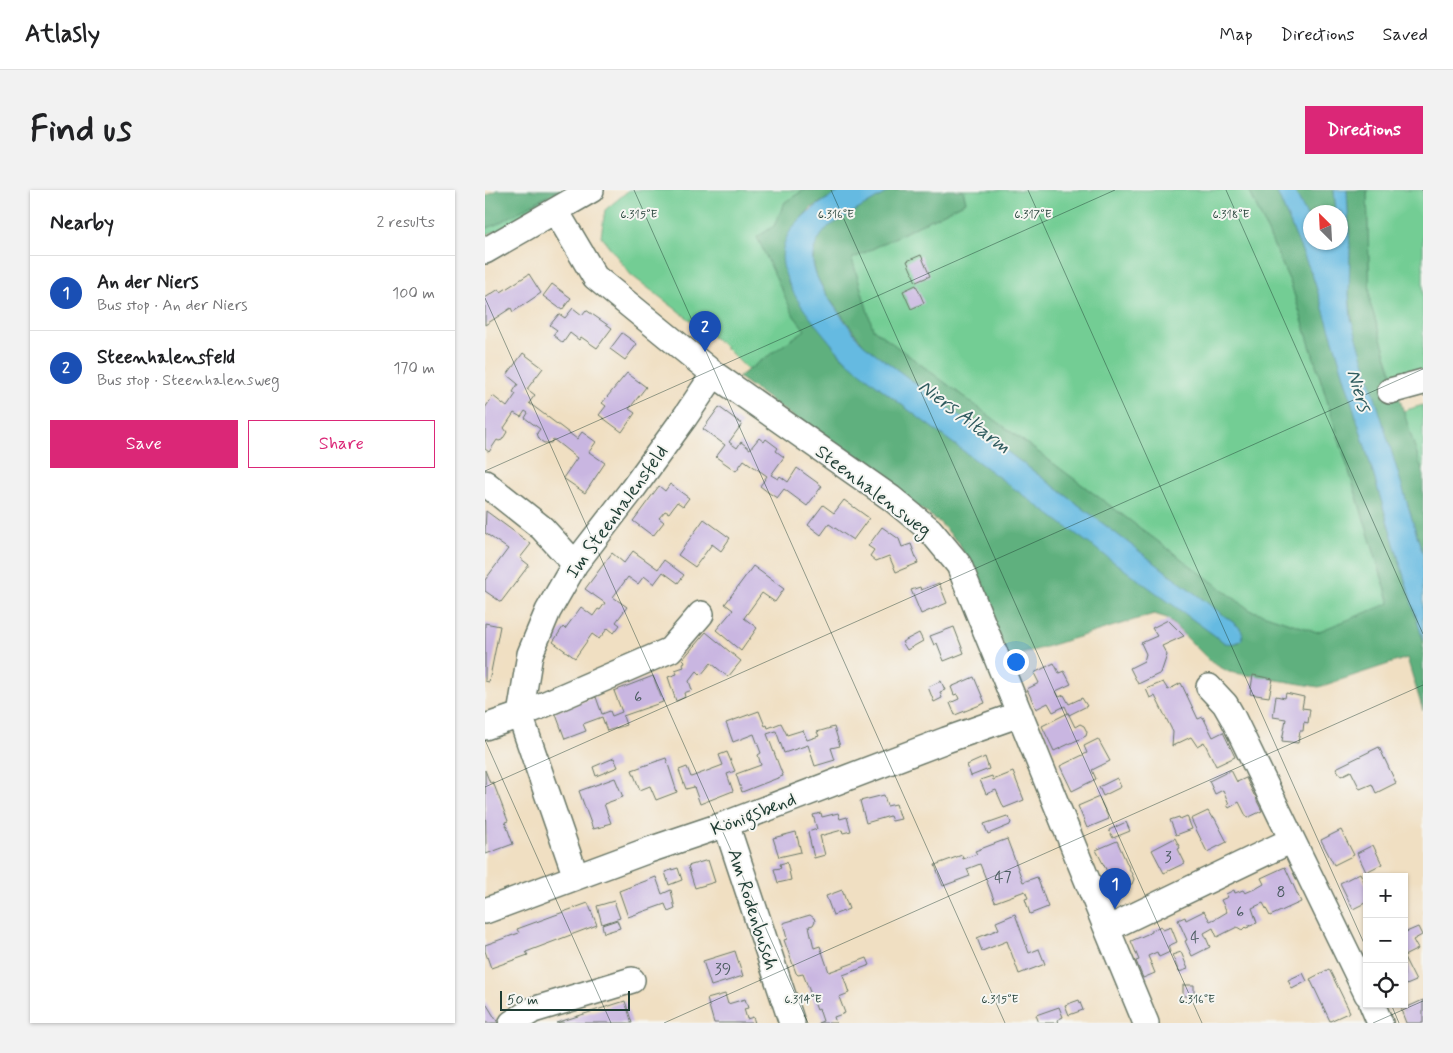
<!DOCTYPE html>
<meta charset="utf-8">
<style>
body{margin:0;font-family:Mynerve,sans-serif;background:#f2f2f2;color:#202124}
.controls{position:absolute;right:15px;bottom:15px;display:grid;overflow:hidden;border-radius:0px;box-shadow:0 1px 4px #0004}
.controls button{width:45px;height:45px;display:grid;place-items:center;padding:0;border:0;border-bottom:1px solid #e0e0e0;background:#fff;color:#202124;font:25px sans-serif}
.compass{position:absolute;left:818px;top:15px;width:45px;height:45px;border-radius:50%;background:#fff;box-shadow:0 1px 4px #0004;rotate:336deg}
.scale{position:absolute;left:15px;bottom:12px;width:130px;box-sizing:border-box;padding-left:5px;border:2px solid #1f3d34;border-top:0;font-size:14px;line-height:18px;white-space:nowrap;color:#1f3d34;-webkit-text-stroke:4px #f6f6f2;paint-order:stroke}
.you{position:absolute;left:530px;top:471px;width:18px;height:18px;margin:-12px;border:4px solid #fff;border-radius:50%;background:#1a73e8;box-shadow:0 0 0 8px #1a73e833}
.badge{display:grid;place-items:center;width:32px;height:32px;border-radius:50%;background:#db2777;color:#fff;font-size:16px;font-weight:700}
.pin{position:absolute;translate:-50% -41px;filter:drop-shadow(0 1px 2px #0008)}
.pin::after{content:'';position:absolute;top:26px;width:18px;height:15px;background:inherit;clip-path:polygon(0 0,100% 0,50% 100%)}
.list{margin:0;padding:0;list-style:none}
h2{display:flex;justify-content:space-between;align-items:center;height:65px;margin:0;padding:0 20px;font-size:21px}
h2 small{font-size:16px;font-weight:400;color:#757577}
.list li{display:grid;grid-template-columns:32px 1fr auto;gap:15px;align-items:center;box-sizing:border-box;height:75px;padding:0 20px;border-top:1px solid #e0e0e0}
.list b{display:block;font-size:19px;white-space:nowrap}
.list p{margin:0;font-size:16px;white-space:nowrap;color:#757577}
.list em{font-size:16px;font-style:normal;color:#757577}
.actions{display:flex;gap:10px;padding:15px 20px}
.actions a{flex:1;padding:11px 0;border:1px solid #db2777;border-radius:0px;text-align:center;font-size:18px;color:#db2777}
.actions .main{background:#db2777;color:#fff}
.icon{flex:none;width:28px;height:28px;fill:none;stroke:currentColor;stroke-width:2;stroke-linecap:round;stroke-linejoin:round}
.map{position:relative;flex:none;width:938px;height:833px;overflow:hidden;border-radius:0px}
header{display:flex;align-items:center;gap:30px;box-sizing:border-box;height:70px;padding:0 25px;background:#fff;border-bottom:1px solid #e0e0e0}
header strong{font-size:24px}
nav{display:flex;gap:28px;margin-inline-start:auto;font-size:18px}
.intro{display:flex;align-items:center;justify-content:space-between;box-sizing:border-box;height:120px;padding:0 30px}
h1{margin:0;font-size:35px}
.button{padding:12px 22px;border-radius:0px;background:#db2777;color:#fff;font-size:18px;font-weight:700}
main{display:flex;gap:30px;padding:0 30px}
aside{flex:1;background:#fff;border-radius:0px;box-shadow:0 1px 4px #0004}
.map>svg:first-child{display:block}
.green{fill:#73cd94;stroke:#498564}
.forest{fill:#5eb07e;stroke:#3e7659}
.water{fill:#65bae1;stroke:#427c8a}
.building{fill:#c9b6e1}
.lines{fill:none;stroke-linecap:round;stroke-linejoin:round}
.minor-casing{stroke:#687666;stroke-width:28}
.minor{stroke:#fff;stroke-width:25}
.ticks{fill:none;stroke:#1f3d34;stroke-width:1;stroke-opacity:0.45}
.labels{text-anchor:middle;stroke-width:4;stroke-linejoin:round;paint-order:stroke}
.number-label{font-size:16px;fill:#4a5b5f}
.street-label{font-size:19px;fill:#1f3d34;stroke:#f6f6f2}
.water-label{font-size:20px;font-style:italic;fill:#305c5f;stroke:#f6f6f2}
.ticks-label{font-size:12px;text-anchor:middle;fill:#1f3d34;stroke:#f6f6f2;stroke-width:4;stroke-linejoin:round;paint-order:stroke}
</style>
<header>
<strong>Atlasly</strong>
<nav><a>Map</a><a>Directions</a><a>Saved</a></nav>
</header>
<div class="intro"><h1>Find us</h1><a class="button">Directions</a></div>
<main>
<aside>
<h2>Nearby<small>2 results</small></h2>
<ul class="list">
<li><span class="badge" style="background:#1a4fb4">1</span><div><b>An der Niers</b><p>Bus stop · An der Niers</p></div><em>100 m</em></li>
<li><span class="badge" style="background:#1a4fb4">2</span><div><b>Steenhalensfeld</b><p>Bus stop · Steenhalensweg</p></div><em>170 m</em></li>
</ul>
<div class="actions"><a class="main">Save</a><a>Share</a></div>
</aside>
<div class="map">
<svg width="938" height="833" viewBox="0 0 938 833">
<rect width="100%" height="100%" fill="#f6f6f2"/>
<filter id="ink" filterUnits="userSpaceOnUse"><feTurbulence type="fractalNoise" baseFrequency=".02" numOctaves="2"/><feDisplacementMap in="SourceGraphic" scale="10" xChannelSelector="R" yChannelSelector="G"/><feConvolveMatrix kernelMatrix="1 2 1 2 8 2 1 2 1" color-interpolation-filters="sRGB"/></filter>
<filter id="wash" filterUnits="userSpaceOnUse"><feTurbulence type="fractalNoise" baseFrequency=".0096" numOctaves="4" result="noise"/><feDisplacementMap in="SourceGraphic" scale="20" xChannelSelector="R" yChannelSelector="G"/><feGaussianBlur stdDeviation="1.12" result="paint"/><feColorMatrix in="noise" values="0 0 0 0 0 0 0 0 0 0 0 0 0 0 0 0 0 1.4 0 .05"/><feComposite in="paint" operator="in"/></filter>
<g filter="url(#wash)">
<rect width="100%" height="100%" fill="#f0dfc2"/>
<path class="green" d="M 73,0 L 87,0 L 29,35 L 0,45 L 0,39 L 12,34 Z
M 144,0 L 319,0 L 300,12 L 289,36 L 309,126 L 320,140 L 263,180 L 238,155 L 146,85 L 116,46 L 120,20 Z
M 478,0 L 764,0 L 806,94 L 905,414 L 832,442 L 765,420 L 388,139 L 367,69 L 481,12 Z
M 882,0 L 938,0 L 938,188 L 911,196 L 885,113 Z
M 938,215 L 938,284 L 918,221 Z"/>
<path class="forest" d="M 12,0 L 73,0 L 12,34 L 0,39 L 0,6 Z
M 319,0 L 357,0 L 326,18 L 315,29 L 307,39 L 298,61 L 298,74 L 304,95 L 315,113 L 356,166 L 405,206 L 461,248 L 740,453 L 751,453 L 755,452 L 756,441 L 754,437 L 583,307 L 379,155 L 343,107 L 332,87 L 330,80 L 328,71 L 330,55 L 336,45 L 342,37 L 406,0 L 478,0 L 481,12 L 367,69 L 388,139 L 765,420 L 832,442 L 905,413 L 806,94 L 764,0 L 791,0 L 828,87 L 849,153 L 938,450 L 938,521 L 922,468 L 834,497 L 744,482 L 726,472 L 682,428 L 669,424 L 524,468 L 474,353 L 454,332 L 253,187 L 320,140 L 309,126 L 272,47 L 289,36 L 300,12 Z
M 809,0 L 849,0 L 851,22 L 826,22 L 825,32 Z
M 862,0 L 882,0 L 885,113 L 938,284 L 938,365 L 868,136 L 864,105 L 865,59 Z"/>
<path class="water" d="M 357,0 L 406,0 L 343,37 C 334,47 326,59 328,73 C 331,97 360,130 374,150 L 379,155 L 583,307 L 754,437 C 764,450 752,455 740,453 C 655,391 570,329 485,266 C 453,242 420,218 389,193 C 378,184 366,176 357,166 C 351,160 346,153 340,146 C 323,125 303,102 298,75 C 291,38 330,16 357,0 Z
M 791,0 L 809,0 L 825,32 L 826,52 L 836,53 L 844,59 L 849,57 L 853,53 L 856,52 L 856,22 L 851,22 L 849,0 L 862,0 L 865,59 L 864,105 L 866,128 L 938,365 L 938,450 L 849,153 L 828,87 Z"/>
<g id="blocks">
<path class="building" d="M 436,65 L 445,86 L 431,92 L 422,71 Z
M 44,84 L 56,103 L 28,122 L 26,118 L 0,135 L 0,108 L 14,99 L 16,102 Z
M 67,94 L 86,108 L 77,120 L 58,106 Z
M 431,95 L 439,113 L 426,119 L 418,101 Z
M 88,118 L 97,125 L 101,120 L 127,138 L 112,158 L 96,147 L 94,150 L 85,143 L 78,153 L 68,145 L 72,140 L 65,135 L 74,124 L 80,128 Z
M 137,143 L 152,154 L 140,170 L 125,159 Z
M 38,163 L 58,178 L 42,199 L 50,205 L 44,213 L 92,249 L 97,242 L 111,252 L 104,262 L 120,273 L 100,303 L 78,288 L 92,268 L 68,249 L 66,253 L 59,253 L 56,251 L 54,249 L 52,243 L 55,239 L 40,228 L 43,223 L 40,221 L 36,227 L 29,223 L 19,238 L 22,242 L 17,250 L 14,251 L 12,250 L 4,262 L 0,259 L 0,218 L 8,206 L 22,217 L 31,204 L 28,202 L 33,194 L 22,185 Z
M 142,183 L 161,197 L 144,219 L 150,223 L 137,242 L 114,225 L 121,216 L 117,213 Z
M 234,217 L 257,234 L 244,252 L 252,258 L 256,252 L 265,259 L 274,248 L 279,252 L 281,249 L 293,258 L 291,261 L 299,267 L 286,285 L 293,289 L 295,286 L 303,292 L 312,278 L 337,296 L 322,316 L 299,299 L 292,308 L 284,303 L 275,296 L 282,286 L 259,270 L 251,281 L 231,267 L 240,255 L 218,239 Z
M 185,294 L 204,308 L 198,316 L 192,312 L 184,323 L 180,321 L 174,328 L 179,332 L 168,346 L 148,331 L 174,296 L 180,301 Z
M 359,310 L 384,328 L 368,350 L 344,334 L 336,345 L 323,335 L 338,315 L 349,323 Z
M 1,321 L 46,354 L 35,368 L 44,375 L 16,412 L 0,401 L 0,390 L 23,359 L 0,343 Z
M 219,329 L 245,348 L 236,361 L 227,354 L 210,377 L 193,365 Z
M 397,337 L 414,349 L 417,357 L 426,354 L 433,373 L 411,382 L 404,366 L 391,371 L 385,366 L 389,360 L 383,356 Z
M 148,361 L 173,379 L 179,370 L 199,385 L 193,393 L 178,382 L 169,394 L 159,386 L 153,394 L 143,387 L 128,407 L 142,417 L 131,432 L 135,435 L 129,443 L 123,438 L 114,449 L 107,444 L 90,468 L 68,452 L 78,437 L 80,439 L 96,417 L 108,426 L 113,419 L 115,420 L 120,413 L 100,399 L 127,363 L 139,373 Z
M 268,376 L 299,399 L 290,412 L 277,403 L 259,428 L 272,438 L 256,461 L 231,440 L 248,420 L 240,414 Z
M 454,393 L 462,413 L 436,424 L 426,400 L 435,397 L 436,400 Z
M 683,430 L 699,446 L 677,456 L 682,465 L 676,483 L 653,494 L 645,478 L 659,471 L 661,464 L 656,453 L 672,446 L 667,438 Z
M 0,433 L 15,436 L 4,492 L 0,491 Z
M 469,437 L 479,463 L 459,471 L 452,453 L 449,455 L 445,446 Z
M 221,442 L 256,471 L 243,487 L 226,473 L 216,485 L 212,481 L 204,491 L 207,500 L 199,503 L 200,507 L 191,511 L 183,487 L 192,484 L 190,480 L 199,477 L 198,475 L 200,471 L 198,469 Z
M 434,443 L 438,451 L 422,460 L 417,452 Z
M 569,473 L 574,483 L 579,481 L 586,494 L 571,501 L 574,507 L 579,505 L 584,514 L 597,508 L 602,516 L 584,525 L 580,516 L 568,522 L 563,513 L 551,519 L 542,499 L 554,493 L 549,483 Z
M 768,485 L 788,489 L 784,507 L 765,504 Z
M 168,486 L 178,512 L 138,526 L 141,535 L 122,541 L 117,527 L 98,534 L 101,541 L 80,549 L 70,522 L 111,507 L 117,524 L 125,521 L 127,526 L 137,522 L 129,501 Z
M 489,487 L 500,513 L 470,525 L 465,513 L 474,509 L 472,504 L 469,505 L 466,497 Z
M 456,491 L 460,500 L 455,502 L 457,508 L 449,512 L 443,497 Z
M 678,492 L 683,500 L 696,493 L 713,529 L 718,527 L 728,547 L 738,542 L 750,567 L 731,576 L 719,552 L 712,556 L 706,547 L 687,556 L 688,542 L 670,506 L 665,508 L 661,499 Z
M 801,503 L 819,507 L 817,518 L 825,519 L 823,533 L 819,532 L 818,541 L 815,541 L 813,553 L 797,551 L 801,529 L 788,527 L 791,506 L 800,508 Z
M 274,521 L 280,536 L 282,535 L 283,538 L 296,533 L 302,545 L 318,540 L 322,550 L 334,546 L 332,542 L 349,537 L 355,556 L 346,558 L 350,570 L 330,576 L 323,555 L 299,563 L 291,541 L 282,544 L 298,586 L 257,602 L 251,584 L 276,575 L 273,565 L 276,563 L 269,544 L 248,552 L 241,533 Z
M 583,523 L 590,537 L 595,534 L 599,536 L 602,542 L 601,546 L 569,561 L 557,536 Z
M 613,549 L 625,571 L 607,580 L 611,589 L 587,601 L 575,576 L 602,563 L 599,556 Z
M 894,557 L 911,593 L 891,603 L 887,594 L 875,599 L 866,581 L 856,586 L 851,578 Z
M 242,562 L 250,581 L 242,584 L 248,601 L 215,614 L 209,597 L 201,599 L 194,580 L 202,577 L 206,587 L 238,575 L 234,565 Z
M 500,567 L 504,579 L 486,586 L 482,575 Z
M 129,568 L 133,577 L 111,586 L 108,577 Z
M 181,568 L 192,602 L 171,610 L 165,596 L 155,600 L 147,580 Z
M 0,580 L 5,593 L 8,592 L 23,631 L 20,632 L 28,654 L 1,664 Z
M 746,580 L 752,592 L 761,588 L 769,605 L 771,606 L 772,611 L 777,621 L 762,628 L 754,612 L 744,618 L 742,615 L 744,614 L 738,600 L 730,604 L 724,591 Z
M 528,582 L 539,610 L 519,618 L 511,600 L 501,604 L 495,590 L 507,586 L 508,590 Z
M 130,588 L 138,607 L 119,614 L 126,633 L 119,635 L 120,636 L 108,639 L 94,601 Z
M 632,588 L 636,597 L 618,606 L 614,597 Z
M 399,605 L 402,616 L 411,614 L 416,629 L 407,631 L 405,626 L 381,633 L 375,611 Z
M 614,607 L 624,629 L 602,638 L 593,616 Z
M 723,621 L 727,628 L 729,627 L 742,652 L 722,662 L 706,629 Z
M 336,623 L 337,627 L 353,623 L 355,629 L 362,627 L 366,641 L 358,643 L 357,640 L 335,646 L 340,665 L 329,668 L 323,642 L 332,639 L 328,625 Z
M 522,626 L 522,627 L 524,627 L 526,633 L 525,634 L 525,635 L 503,644 L 499,634 Z
M 702,626 L 707,639 L 691,645 L 685,630 L 694,627 L 695,629 Z
M 641,632 L 645,641 L 628,648 L 624,640 Z
M 856,640 L 869,665 L 849,675 L 836,650 Z
M 311,642 L 316,662 L 294,667 L 288,648 Z
M 690,648 L 695,658 L 693,659 L 700,673 L 679,683 L 667,660 Z
M 522,649 L 538,692 L 552,687 L 563,717 L 545,724 L 540,709 L 543,708 L 540,701 L 510,712 L 495,674 L 482,679 L 485,686 L 458,696 L 450,675 L 477,665 L 478,669 L 492,664 L 490,661 Z
M 632,651 L 649,689 L 647,694 L 640,697 L 635,695 L 633,689 L 627,691 L 611,660 Z
M 888,655 L 897,674 L 881,682 L 872,663 Z
M 223,670 L 230,692 L 210,698 L 203,676 Z
M 302,672 L 306,690 L 293,693 L 289,679 L 296,678 L 295,674 Z
M 800,677 L 816,712 L 785,726 L 778,713 L 767,718 L 772,733 L 769,734 L 768,733 L 768,735 L 765,736 L 764,735 L 764,737 L 761,738 L 760,737 L 757,740 L 752,737 L 732,747 L 728,738 L 719,743 L 725,757 L 707,766 L 700,751 L 702,750 L 693,730 L 700,727 L 701,730 L 719,721 L 725,731 L 732,728 L 742,722 L 736,710 L 743,707 L 741,704 L 749,700 L 750,703 L 758,700 L 760,703 L 772,698 L 779,694 L 776,688 Z
M 193,678 L 197,690 L 184,695 L 180,682 Z
M 875,683 L 882,697 L 882,712 L 868,719 L 855,693 Z
M 171,687 L 177,704 L 186,700 L 190,719 L 183,722 L 180,714 L 143,727 L 134,701 Z
M 357,700 L 364,719 L 348,725 L 341,706 Z
M 129,711 L 135,728 L 117,734 L 112,716 Z
M 103,713 L 112,735 L 41,762 L 43,765 L 6,778 L 0,761 L 0,755 L 34,743 L 32,739 Z
M 530,724 L 544,763 L 554,759 L 560,774 L 534,784 L 522,751 L 497,761 L 492,748 L 514,739 L 511,732 Z
M 325,725 L 329,728 L 330,731 L 328,735 L 324,736 L 329,758 L 335,756 L 344,782 L 382,768 L 385,775 L 358,785 L 364,803 L 354,807 L 360,823 L 349,827 L 351,833 L 333,833 L 338,831 L 334,819 L 332,820 L 318,784 L 313,785 L 311,783 L 299,750 L 302,749 L 298,733 Z
M 132,730 L 135,738 L 119,743 L 117,735 Z
M 676,736 L 678,740 L 686,737 L 692,752 L 683,756 L 685,762 L 674,767 L 672,762 L 663,766 L 670,783 L 658,788 L 651,771 L 654,770 L 646,751 L 667,742 L 667,740 Z
M 933,737 L 937,745 L 928,750 L 933,759 L 919,766 L 919,743 Z
M 250,761 L 258,786 L 226,796 L 218,771 Z
M 696,762 L 703,779 L 694,782 L 687,765 Z
M 919,767 L 931,791 L 919,796 Z
M 844,779 L 865,822 L 845,831 L 825,789 Z
M 818,783 L 822,791 L 807,799 L 803,790 Z
M 698,795 L 709,795 L 709,806 L 698,806 Z
M 240,804 L 243,814 L 260,809 L 263,818 L 259,819 L 262,829 L 268,827 L 270,833 L 229,833 L 222,809 Z
M 594,810 L 598,820 L 584,825 L 580,815 Z
M 938,810 L 938,833 L 921,833 L 916,820 Z
M 0,811 L 2,815 L 13,833 L 0,833 Z
M 140,811 L 147,833 L 71,833 Z
M 574,817 L 578,827 L 572,830 L 573,833 L 554,833 L 551,825 Z"/>
</g>
</g>
<g filter="url(#ink)">
<use href="#blocks" fill-opacity="0" stroke="#687666" stroke-width="1"/>
<g class="lines">
<defs>
<path id="minor" d="M 71,21 L 110,87 L 229,184 L 406,308 L 445,340 L 474,375 L 622,739 L 661,833
M 0,61 L 106,0
M 905,201 L 938,192
M 0,293 L 57,338 L 90,374
M 724,497 L 740,514 L 748,528 L 882,804
M 0,537 L 35,525 L 185,460 L 216,424
M 241,634 L 307,833
M 91,687 L 35,525 L 45,464 L 63,421 L 90,374 L 147,300 L 200,227 L 229,184
M 0,721 L 164,660 L 241,634 L 461,550 L 535,524
M 622,739 L 807,650
M 887,814 L 895,833
M 27,833 L 48,820 L 147,790"/>
</defs>
<use href="#minor" class="minor-casing"/>
<use href="#minor" class="minor"/>
</g>
</g>
<path class="ticks" d="M 149,0 L 520,833M 346,0 L 717,833M 543,0 L 882,760M 741,0 L 938,444M 938,0 L 938,1M 0,108 L 323,833M 0,281 L 630,0M 0,550 L 126,833M 0,597 L 938,179M 906,814 L 914,833M 179,833 L 938,495M 888,833 L 938,811"/>
<g class="labels">
<g class="number-label">
<text x="153" y="512">6</text>
<text x="683" y="672">3</text>
<text x="518" y="692">47</text>
<text x="796" y="707">8</text>
<text x="755" y="727">6</text>
<text x="710" y="752">4</text>
<text x="238" y="784">39</text>
</g>
<g class="street-label">
<text transform="translate(389 300) rotate(37)" y="7">Steenhalensweg</text>
<text transform="translate(131 321) rotate(-54)" y="7">Im Steenhalensfeld</text>
<text transform="translate(268 623) rotate(-21)" y="7">Königsbend</text>
<text transform="translate(269 719) rotate(72)" y="7">Am Rodenbusch</text>
</g>
<g class="water-label">
<text transform="translate(875 200) rotate(73)" y="7">Niers</text>
<text transform="translate(480 226) rotate(37)" y="7">Niers Altarm</text>
</g>
</g>
<g class="ticks-label">
<text x="154" y="28">6.315°E</text>
<text x="548" y="28">6.317°E</text>
<text x="746" y="28">6.318°E</text>
<text x="351" y="28">6.316°E</text>
<text x="318" y="813">6.314°E</text>
<text x="515" y="813">6.315°E</text>
<text x="712" y="813">6.316°E</text>
</g>
</svg>
<div class="controls">
<button>+</button>
<button>−</button>
<button><svg class="icon" aria-label="locate" viewBox="0 0 24 24"><circle cx="12" cy="12" r="6"/><path d="M12 2v4M12 18v4M2 12h4M18 12h4"/></svg></button>
</div>
<svg class="compass" viewBox="-18 -18 36 36"><path d="M0-13l5 13h-10z" fill="#e53935"/><path d="M0 13l5-13h-10z" fill="#757577"/></svg>
<div class="scale">50 m</div>
<div class="you"></div>
<div class="pin badge" style="left:630px;top:719px;background:#1a4fb4">1</div>
<div class="pin badge" style="left:220px;top:162px;background:#1a4fb4">2</div>
</div>
</main>
